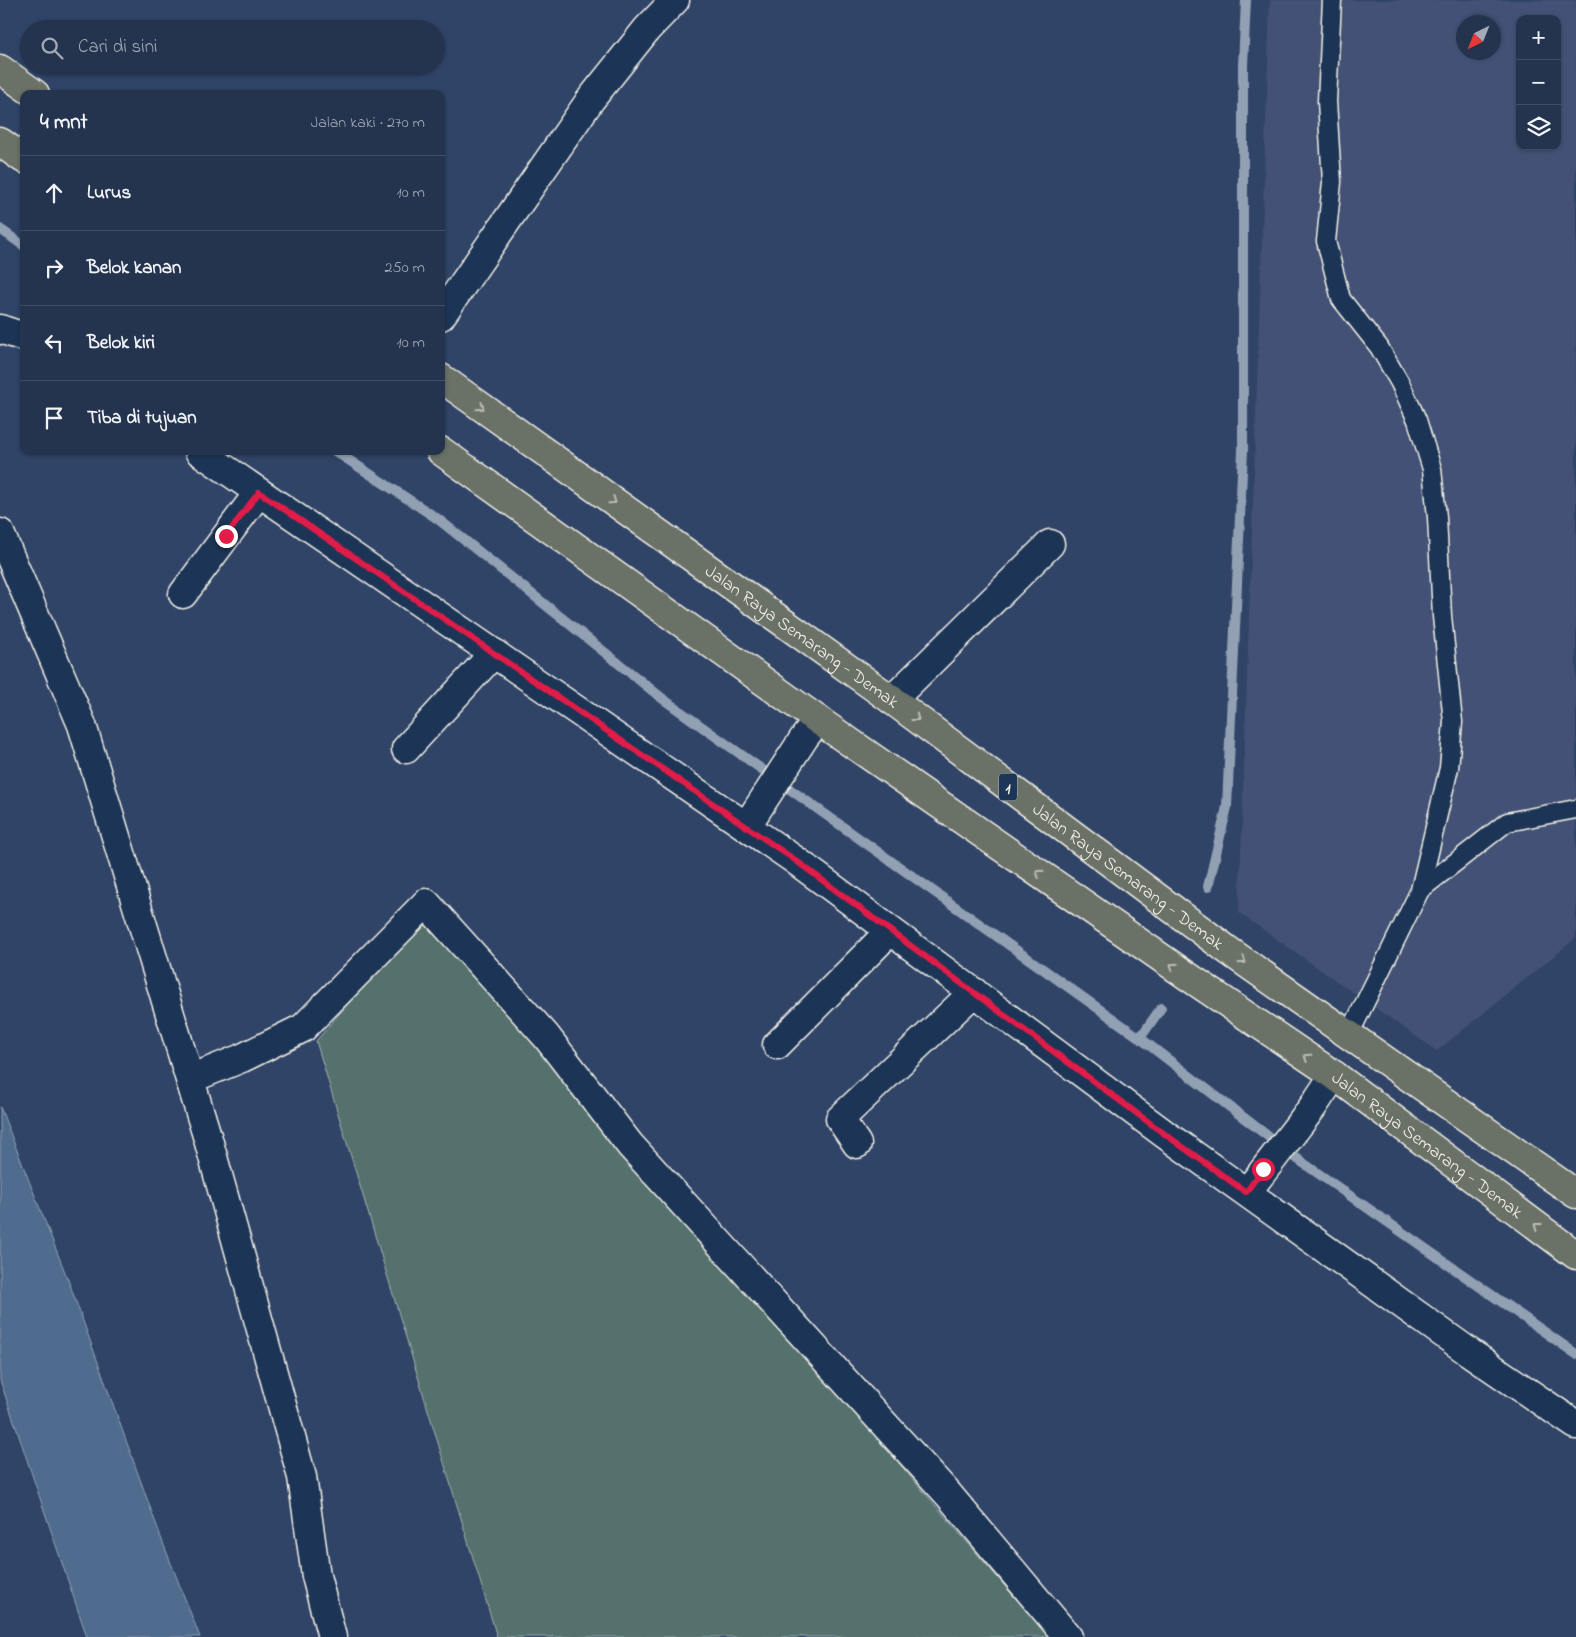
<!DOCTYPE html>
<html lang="id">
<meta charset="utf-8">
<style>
body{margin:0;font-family:"Indie Flower",sans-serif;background:#303f58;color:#f1f3f6}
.controls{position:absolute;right:15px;top:15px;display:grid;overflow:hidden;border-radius:10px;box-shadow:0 1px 4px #0004}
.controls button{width:45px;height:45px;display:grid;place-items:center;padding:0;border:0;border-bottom:1px solid #414e66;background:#24334e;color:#f1f3f6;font:25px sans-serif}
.compass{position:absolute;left:1456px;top:15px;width:45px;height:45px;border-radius:50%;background:#24334e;box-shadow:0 1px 4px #0004;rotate:223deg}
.stop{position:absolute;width:15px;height:15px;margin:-11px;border:4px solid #e11d48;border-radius:50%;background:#fff}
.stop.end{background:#e11d48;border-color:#fff;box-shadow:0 1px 5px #0008}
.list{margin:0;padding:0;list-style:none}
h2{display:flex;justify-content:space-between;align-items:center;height:65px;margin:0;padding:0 20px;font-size:21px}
h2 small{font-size:16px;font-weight:400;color:#a3aab6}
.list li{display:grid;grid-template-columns:32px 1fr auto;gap:15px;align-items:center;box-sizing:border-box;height:75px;padding:0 20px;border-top:1px solid #414e66}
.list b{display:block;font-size:19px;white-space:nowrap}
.list em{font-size:16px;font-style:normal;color:#a3aab6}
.icon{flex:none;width:28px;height:28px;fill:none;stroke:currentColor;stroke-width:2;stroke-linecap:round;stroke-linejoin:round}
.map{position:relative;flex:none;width:1576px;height:1637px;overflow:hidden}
.search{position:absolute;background:#24334e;box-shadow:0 1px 4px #0004;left:20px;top:20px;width:425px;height:55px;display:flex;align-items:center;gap:12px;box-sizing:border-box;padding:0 18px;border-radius:28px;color:#a3aab6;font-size:19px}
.panel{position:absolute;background:#24334e;box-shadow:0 1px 4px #0004;left:20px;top:90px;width:425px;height:365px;border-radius:10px}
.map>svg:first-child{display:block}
.built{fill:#425175;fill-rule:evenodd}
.green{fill:#55716e;stroke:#a4b1ab}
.water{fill:#4f6c8f;stroke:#91a1b3}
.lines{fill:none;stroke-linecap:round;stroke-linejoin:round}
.stream{stroke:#91a1b3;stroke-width:10}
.service-casing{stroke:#f4f1e8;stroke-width:21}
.minor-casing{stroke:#f4f1e8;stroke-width:31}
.trunk-casing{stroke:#f4f1e8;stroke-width:31}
.service{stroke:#1d3557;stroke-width:18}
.minor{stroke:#1d3557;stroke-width:28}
.trunk{stroke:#6a7166;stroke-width:28}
.oneway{stroke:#bdbeb4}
.route{stroke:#e11d48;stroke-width:6}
.labels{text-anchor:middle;stroke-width:4;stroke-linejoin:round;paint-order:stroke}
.shield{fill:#1d3557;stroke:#b4b9bc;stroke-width:1}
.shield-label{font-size:16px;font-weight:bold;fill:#f4f1e8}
.street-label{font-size:18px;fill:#f4f1e8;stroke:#1d3557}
</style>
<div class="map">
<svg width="1576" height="1637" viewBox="0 0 1576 1637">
<rect width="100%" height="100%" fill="#304468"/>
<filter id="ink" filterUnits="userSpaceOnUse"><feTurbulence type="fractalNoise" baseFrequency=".02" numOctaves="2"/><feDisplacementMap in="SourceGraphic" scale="10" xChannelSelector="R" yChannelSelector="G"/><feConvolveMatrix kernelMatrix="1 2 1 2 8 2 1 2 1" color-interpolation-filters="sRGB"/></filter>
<g filter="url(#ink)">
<path class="built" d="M 1270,0 L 1576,0 L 1576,938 L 1437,1051 L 1239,913 ZM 1520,19 L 1557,19 L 1557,146 L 1520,146 ZM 1464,22 L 1494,22 L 1494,52 L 1464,52 Z"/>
<path class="green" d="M 422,917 L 625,1146 L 1049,1637 L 497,1637 L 316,1041 Z"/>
<path class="water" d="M 0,1107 L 70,1285 L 163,1543 L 200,1637 L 87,1637 L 0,1380 Z"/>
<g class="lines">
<path class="stream" d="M 0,229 L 24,246
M 335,451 L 438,519 L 663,699 L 1140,1038 L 1299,1160 L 1576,1354
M 1208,887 L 1227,807 L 1243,450 L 1243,65 L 1246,0
M 1140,1038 L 1161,1008"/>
<defs>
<path id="service" d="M 1332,0 L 1327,101 L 1332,182 L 1326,241 L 1341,299 L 1379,347 L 1400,383 L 1417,420 L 1432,469 L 1437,517 L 1442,616 L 1453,722 L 1449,768 L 1420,890 L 1349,1035
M 1420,890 L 1507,822 L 1576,809"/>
<path id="minor" d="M 441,316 L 591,99 L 647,29 L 675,0
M 0,329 L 24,337
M 199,451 L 795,860 L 1166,1135 L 1469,1352 L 1576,1425
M 0,533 L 82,725 L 208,1139 L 302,1477 L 316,1576 L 332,1637
M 183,594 L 259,492
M 892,700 L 1050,544
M 406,749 L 494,653
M 748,827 L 753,816 L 804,738 L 818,720
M 777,1045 L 890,931
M 190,1079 L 242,1058 L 303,1028 L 426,903 L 546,1036 L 630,1145 L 948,1494 L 1068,1637
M 857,1144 L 840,1119 L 974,992
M 1247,1192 L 1312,1108 L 1334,1075"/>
<g id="trunk">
<path d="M 0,69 L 35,94"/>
<path d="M 0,142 L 24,159"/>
<path id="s1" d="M 441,378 L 892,700 L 1229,951 L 1576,1194"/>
<path id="s2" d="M 441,451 L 818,720 L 1186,975 L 1334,1075 L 1576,1255"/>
</g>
</defs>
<use href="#service" class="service-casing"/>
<use href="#minor" class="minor-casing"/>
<use href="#trunk" class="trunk-casing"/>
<use href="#service" class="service"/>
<use href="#minor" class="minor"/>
<use href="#trunk" class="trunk"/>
</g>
<defs><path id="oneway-chevron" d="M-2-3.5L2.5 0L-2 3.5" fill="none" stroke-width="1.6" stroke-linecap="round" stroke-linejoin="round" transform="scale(1.25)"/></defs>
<g class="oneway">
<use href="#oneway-chevron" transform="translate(481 407) rotate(35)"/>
<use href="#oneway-chevron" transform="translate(613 501) rotate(35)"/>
<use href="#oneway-chevron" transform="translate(916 718) rotate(37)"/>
<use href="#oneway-chevron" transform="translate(1039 873) rotate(-145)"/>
<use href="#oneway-chevron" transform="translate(1243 961) rotate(35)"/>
<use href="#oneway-chevron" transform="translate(1173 966) rotate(-145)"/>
<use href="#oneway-chevron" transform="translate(1307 1057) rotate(-146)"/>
<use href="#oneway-chevron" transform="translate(1537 1226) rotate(-143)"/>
</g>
</g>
<g class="lines" filter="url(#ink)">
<path class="route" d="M 226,536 L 259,492 L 795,860 L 1166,1135 L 1246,1192 L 1263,1169"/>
</g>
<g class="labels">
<rect class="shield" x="999" y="773.5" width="18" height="27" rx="4"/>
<g class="shield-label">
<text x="1008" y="793">1</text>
</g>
<g class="street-label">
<text dy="6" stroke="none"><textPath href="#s1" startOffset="444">Jalan Raya Semarang - Demak</textPath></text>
<text dy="6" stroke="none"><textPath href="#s1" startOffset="849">Jalan Raya Semarang - Demak</textPath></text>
<text dy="6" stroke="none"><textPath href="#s2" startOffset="1206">Jalan Raya Semarang - Demak</textPath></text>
</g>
</g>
</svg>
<div class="controls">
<button>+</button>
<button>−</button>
<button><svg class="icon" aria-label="layers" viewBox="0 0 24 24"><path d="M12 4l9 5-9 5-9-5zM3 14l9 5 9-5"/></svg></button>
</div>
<svg class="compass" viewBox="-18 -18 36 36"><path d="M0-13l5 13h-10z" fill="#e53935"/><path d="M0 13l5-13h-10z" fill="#a3aab6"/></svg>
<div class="stop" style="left:1263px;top:1169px"></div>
<div class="stop end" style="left:226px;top:536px"></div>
<div class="search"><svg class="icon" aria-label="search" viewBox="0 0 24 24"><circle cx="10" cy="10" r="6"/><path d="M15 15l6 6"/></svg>Cari di sini</div>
<section class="panel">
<h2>4 mnt<small>Jalan kaki · 270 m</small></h2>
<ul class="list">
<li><svg class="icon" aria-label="ahead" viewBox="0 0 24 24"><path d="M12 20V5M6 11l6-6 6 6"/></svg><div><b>Lurus</b></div><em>10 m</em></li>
<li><svg class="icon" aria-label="right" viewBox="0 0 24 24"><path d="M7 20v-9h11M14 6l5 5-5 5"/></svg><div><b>Belok kanan</b></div><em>250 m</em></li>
<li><svg class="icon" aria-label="left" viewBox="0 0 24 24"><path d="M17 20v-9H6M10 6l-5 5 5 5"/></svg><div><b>Belok kiri</b></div><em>10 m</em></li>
<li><svg class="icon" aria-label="arrive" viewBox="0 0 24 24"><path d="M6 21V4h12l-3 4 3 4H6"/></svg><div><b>Tiba di tujuan</b></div></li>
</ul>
</section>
</div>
